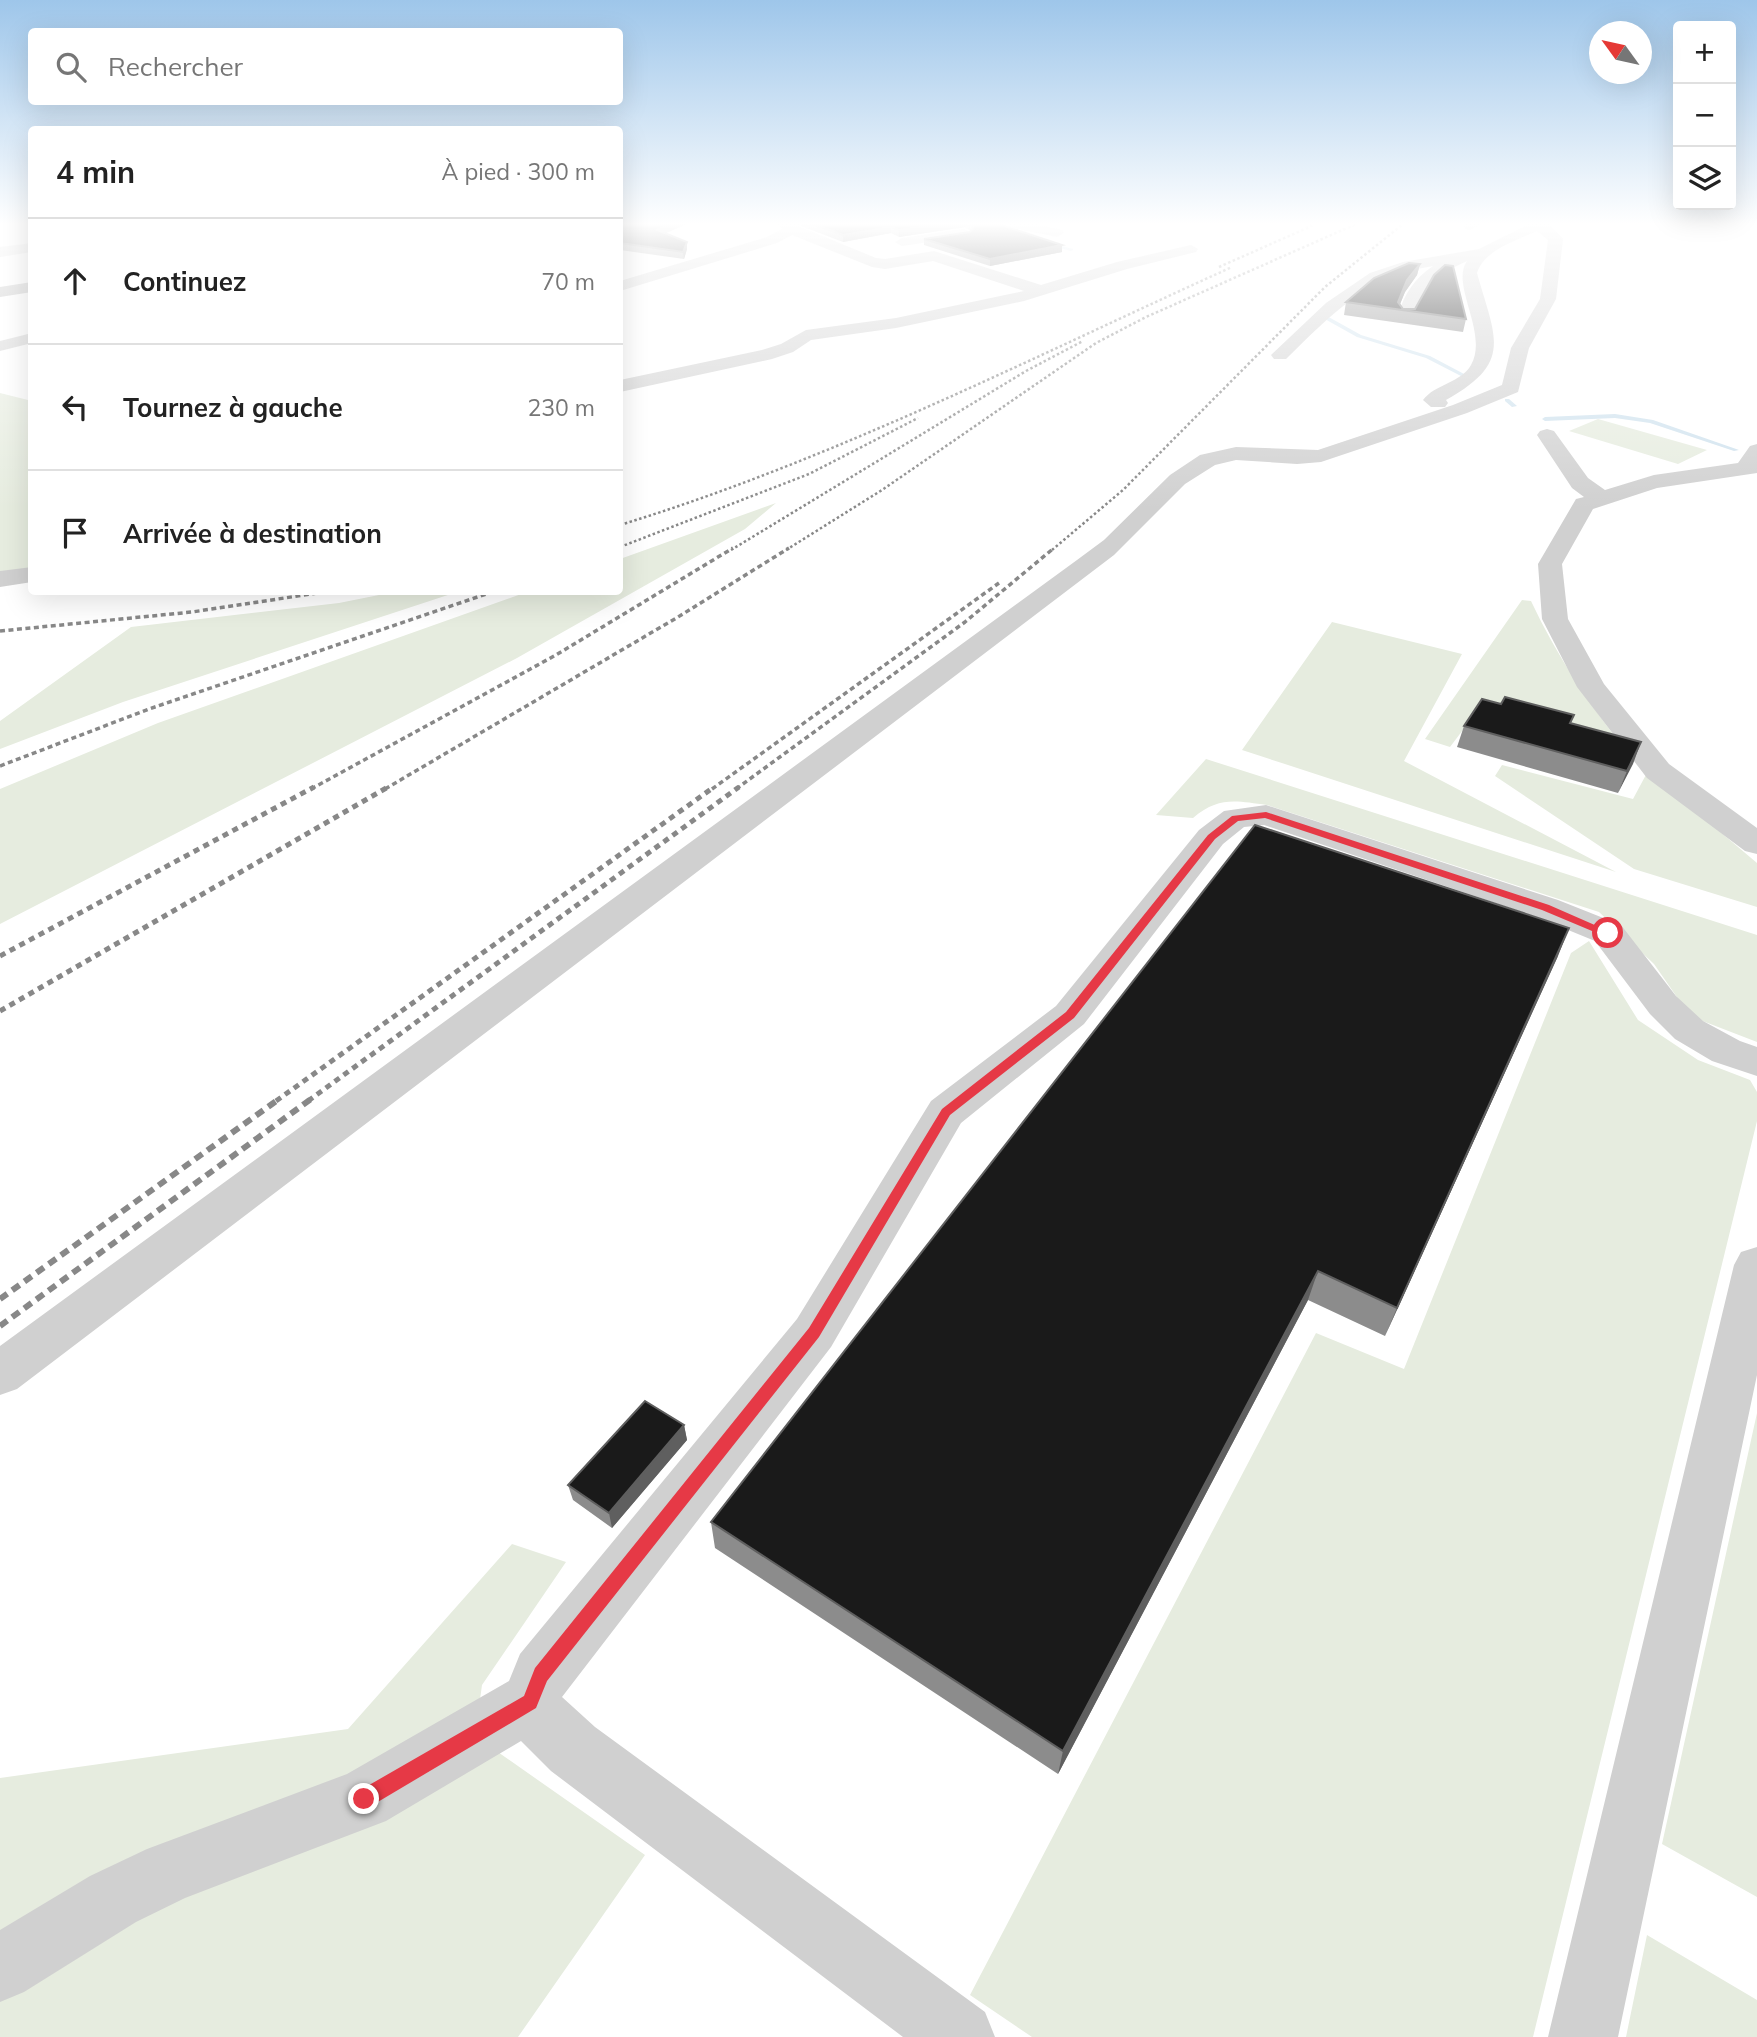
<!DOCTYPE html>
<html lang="fr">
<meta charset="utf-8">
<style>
body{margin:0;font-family:Mulish,sans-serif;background:#f2f2f2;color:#222}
.controls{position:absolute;right:21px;top:21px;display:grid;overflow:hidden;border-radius:7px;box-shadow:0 7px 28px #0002}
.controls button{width:63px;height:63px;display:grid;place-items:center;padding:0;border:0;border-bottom:2px solid #e0e0e0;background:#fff;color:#222;font:35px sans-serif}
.compass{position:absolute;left:1589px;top:21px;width:63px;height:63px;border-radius:50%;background:#fff;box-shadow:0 7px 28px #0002;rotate:303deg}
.stop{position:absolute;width:21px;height:21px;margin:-16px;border:5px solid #e63946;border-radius:50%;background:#fff}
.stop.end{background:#e63946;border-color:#fff;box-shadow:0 2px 7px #0008}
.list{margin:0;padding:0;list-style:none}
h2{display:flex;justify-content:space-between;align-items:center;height:91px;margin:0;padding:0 28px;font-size:30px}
h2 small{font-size:23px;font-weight:400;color:#767676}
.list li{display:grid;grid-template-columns:46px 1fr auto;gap:21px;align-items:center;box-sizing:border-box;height:126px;padding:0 28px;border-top:2px solid #e0e0e0}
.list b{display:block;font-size:26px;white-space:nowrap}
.list em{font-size:23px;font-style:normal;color:#767676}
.icon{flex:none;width:38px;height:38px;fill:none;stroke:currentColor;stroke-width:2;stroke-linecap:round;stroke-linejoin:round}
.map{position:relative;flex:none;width:1757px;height:2037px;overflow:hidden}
.search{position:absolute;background:#fff;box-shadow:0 7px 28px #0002;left:28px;top:28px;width:595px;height:77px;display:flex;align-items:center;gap:18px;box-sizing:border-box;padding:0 24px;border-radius:7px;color:#767676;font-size:26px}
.panel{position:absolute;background:#fff;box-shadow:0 7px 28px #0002;left:28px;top:126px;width:595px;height:469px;border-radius:7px}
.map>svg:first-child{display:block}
.green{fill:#e6ecdf}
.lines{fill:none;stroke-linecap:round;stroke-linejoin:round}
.stream{fill:#cfe2ee;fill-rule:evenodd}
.minor{fill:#d0d0d0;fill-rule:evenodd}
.major{fill:#ababab;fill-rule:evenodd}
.rail-far3{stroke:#888;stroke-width:2.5;stroke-dasharray:2.5 2.5;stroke-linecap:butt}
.rail-far2{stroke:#888;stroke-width:3.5;stroke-dasharray:5 3.5;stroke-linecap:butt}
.rail-far1{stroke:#888;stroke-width:5;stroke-dasharray:6 5;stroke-linecap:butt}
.rail{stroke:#888;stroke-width:6;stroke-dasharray:9 6;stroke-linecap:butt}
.wall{fill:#8c8c8c}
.shaded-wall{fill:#5f5f5f}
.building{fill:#1a1a1a;stroke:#5f5f5f;stroke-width:2}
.route{fill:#e63946}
</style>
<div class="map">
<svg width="1757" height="2037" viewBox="0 0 1757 2037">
<rect width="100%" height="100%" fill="#fff"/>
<path class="green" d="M 0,393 L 32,401 L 31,573 L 0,579 Z
M 1598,419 L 1707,450 L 1678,464 L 1569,431 Z
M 776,503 L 745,529 L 517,658 L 0,924 L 0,789 L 158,723 L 527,592 L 620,592 L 620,559 Z
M 394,592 L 457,592 L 123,702 L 0,749 L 0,721 L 131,627 L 339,603 Z
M 1522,600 L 1531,601 C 1557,657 1592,708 1630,756 L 1478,710 L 1450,747 L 1425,739 Z
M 1332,622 L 1462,654 L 1404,761 L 1616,872 L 1242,750 Z
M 1206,759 L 1757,935 L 1757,1042 L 1700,1020 L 1679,1000 L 1654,964 L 1599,912 L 1267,805 C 1236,801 1219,796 1193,818 L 1156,815 Z
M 1502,765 L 1633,799 L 1648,771 L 1757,863 L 1757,907 L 1634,869 L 1495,776 Z
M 1589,941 L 1638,1020 L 1698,1060 L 1750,1080 L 1757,1092 L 1757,1121 L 1533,2037 L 1032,2037 L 970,1995 L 1316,1333 L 1404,1369 L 1571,953 Z
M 1757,1413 L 1757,1897 L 1662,1844 Z
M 512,1544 L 566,1562 L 482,1685 L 475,1736 L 645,1855 L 518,2037 L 0,2037 L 0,1778 L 348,1729 Z
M 1647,1935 L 1757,2000 L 1757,2037 L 1626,2037 Z"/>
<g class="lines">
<path class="stream" d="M 1047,242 L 1073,249 L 1073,250 L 1071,251 L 1045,244 Z
M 1325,315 L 1361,335 L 1430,356 L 1466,375 L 1461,376 L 1426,358 L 1357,337 L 1323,318 Z
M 1505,399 L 1509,399 L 1517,406 L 1512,407 L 1505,401 Z
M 1615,414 L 1653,420 L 1739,450 L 1734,451 L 1650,423 L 1615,418 L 1545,421 L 1542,419 L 1545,417 Z"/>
<path class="minor" d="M 778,224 L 793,224 L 876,258 L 885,259 L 934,251 L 1041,285 L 1117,262 L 1191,245 L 1198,249 L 1196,252 L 1127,269 L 1024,301 L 896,328 L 811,340 L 793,352 L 772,359 L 620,392 L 620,380 L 762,350 L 781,344 L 806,330 L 896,318 L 1024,291 L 933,261 L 885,269 L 872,267 L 792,235 L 777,243 L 620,291 L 620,281 L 767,237 L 782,229 Z
M 1007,224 L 1035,224 L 1062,230 L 1064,233 L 1057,237 L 1009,227 Z
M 1464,224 L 1481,224 L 1470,230 L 1465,229 Z
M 1529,224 L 1549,224 L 1563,239 L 1556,299 L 1529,348 L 1518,392 L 1467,413 L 1321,462 L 1297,464 L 1236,460 L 1215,465 L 1185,484 L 1114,555 L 17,1389 L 0,1395 L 0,1346 L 1077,560 L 1104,540 L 1170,475 L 1200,455 L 1236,447 L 1318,450 L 1453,405 L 1502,385 L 1511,348 L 1540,299 L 1548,240 L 1537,231 C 1517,240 1484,250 1477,273 C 1495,338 1514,362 1446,400 L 1448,403 L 1445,407 L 1431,407 L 1423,400 C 1435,384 1461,383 1471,365 C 1489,333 1450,285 1467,261 L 1442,273 L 1429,285 L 1412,319 L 1400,319 L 1398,315 C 1404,294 1415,278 1433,266 C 1367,276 1332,314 1286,359 L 1274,359 L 1271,355 L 1326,303 L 1370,273 L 1403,262 L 1479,249 Z
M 964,229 L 971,233 L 969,236 L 902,246 L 895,242 L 902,238 Z
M 32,243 L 32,252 L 0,257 L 0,247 Z
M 32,333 L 32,343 L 0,351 L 0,341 Z
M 1547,429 L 1554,431 L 1588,478 L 1605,490 L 1654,475 L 1738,463 L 1750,446 L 1757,444 L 1757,473 L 1657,488 L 1593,509 L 1562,564 L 1568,619 L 1604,684 L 1669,764 L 1757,828 L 1757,854 L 1745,851 L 1647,778 L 1577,687 L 1542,619 L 1538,564 L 1576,499 L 1584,497 L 1572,488 L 1537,435 L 1540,431 Z
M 32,567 L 32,582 L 0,587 L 0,571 Z
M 1266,805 L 1558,900 L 1621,925 L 1676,996 L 1703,1021 L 1740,1041 L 1757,1047 L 1757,1076 L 1712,1061 L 1675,1039 L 1650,1014 L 1595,941 L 1534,916 L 1264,825 L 1244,827 L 1223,844 L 1084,1024 L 961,1123 L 831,1347 L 562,1697 L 595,1727 L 985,2012 L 995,2037 L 903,2037 L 551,1771 L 521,1741 L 386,1821 L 185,1898 L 136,1922 L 24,1992 L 0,2002 L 0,1930 L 90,1876 L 147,1849 L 347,1774 L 509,1681 L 520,1654 L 797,1319 L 931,1101 L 1056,1006 L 1199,830 L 1224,811 Z
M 1757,1247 L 1757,1375 L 1618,2037 L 1548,2037 L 1734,1265 L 1741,1252 Z"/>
<path class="major" d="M 32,282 L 32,292 L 0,297 L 0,287 Z"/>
<path class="rail-far3" d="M 1219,267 L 1316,224
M 620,525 C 832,460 1031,358 1232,267
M 620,547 L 809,474 L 918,418
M 731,550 L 1026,371 L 1083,341
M 786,550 L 882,490 L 1096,343 L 1146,317 L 1356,224
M 1052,550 L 1123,490 L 1325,287 L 1403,224"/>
<path class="rail-far2" d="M 0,631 L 192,612 L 324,592
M 0,766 L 149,709 L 492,592
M 311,789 L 556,655 L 733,548
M 385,789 L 678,617 L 789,548
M 712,789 L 999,583
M 736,789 L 965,622 L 1054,548"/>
<path class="rail-far1" d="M 0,956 L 314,787
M 0,1011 L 388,787
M 276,1101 L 714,787
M 308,1101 L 739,787"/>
<path class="rail" d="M 0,1299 L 279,1099
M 0,1326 L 311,1099"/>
</g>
<path class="wall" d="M 620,224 L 665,233 L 687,249 L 684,259 L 620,250 Z
M 796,224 L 998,224 L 1062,245 L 1062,252 L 990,266 L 924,245 L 924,239 L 970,232 L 971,231 L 965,227 L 899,237 L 891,233 L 843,242 Z
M 1420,264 L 1417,275 L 1405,292 L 1400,304 L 1403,309 L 1466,319 L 1463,332 L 1344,315 L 1346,302 Z
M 1501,704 L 1574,715 L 1571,723 L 1641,742 L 1618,793 L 1457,747 L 1464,726 Z
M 1558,956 L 1385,1336 L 1308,1300 L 1058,1774 L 715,1548 L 711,1522 Z
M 684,1425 L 687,1440 L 612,1528 L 573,1500 L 568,1485 Z"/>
<path class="shaded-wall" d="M 670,224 L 687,224 L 657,237 L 657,230 Z
M 941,224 L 965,224 L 965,227 L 899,237 L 899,230 Z
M 891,227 L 891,233 L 843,242 L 843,235 Z
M 687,242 L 687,249 L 684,259 L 683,252 Z
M 1062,245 L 1062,252 L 990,266 L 990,259 Z
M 1420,264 L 1417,275 L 1405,292 L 1398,309 L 1398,302 L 1407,280 Z
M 1641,742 L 1633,764 L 1618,793 L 1627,771 Z
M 1569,928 L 1558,956 L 1385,1336 L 1397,1308 Z
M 1318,1271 L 1308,1300 L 1058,1774 L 1063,1751 Z
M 684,1425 L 687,1440 L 612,1528 L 609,1513 Z"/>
<path class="building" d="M 620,224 L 670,224 L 657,230 L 687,242 L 683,252 L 620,243 Z
M 813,224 L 941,224 L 899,230 L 891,227 L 843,235 Z
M 971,224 L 998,224 L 1062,245 L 990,259 L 924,239 L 970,232 L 974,226 Z
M 1409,263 L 1420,264 L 1407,280 L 1398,302 L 1403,309 L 1415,309 L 1434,275 L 1445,265 L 1453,266 L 1466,319 L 1346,302 L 1374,278 Z
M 1505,697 L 1574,715 L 1570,723 L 1641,742 L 1627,771 L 1464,726 L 1482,699 L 1501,704 Z
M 1255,825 L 1569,928 L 1397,1308 L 1318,1271 L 1063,1751 L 711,1522 Z
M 645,1401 L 684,1425 L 609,1513 L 568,1485 Z"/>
<linearGradient id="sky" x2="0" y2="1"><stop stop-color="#9ec6ea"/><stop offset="0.44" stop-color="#fff"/><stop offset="1" stop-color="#fff" stop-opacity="0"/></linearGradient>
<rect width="1757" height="509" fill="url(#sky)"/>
<path class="route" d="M 1266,812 L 1549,905 L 1613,933 L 1604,936 L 1542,910 L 1265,818 L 1238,821 L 1215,839 L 1074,1018 L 950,1115 L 819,1337 L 547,1681 L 536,1708 L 371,1806 L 364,1808 L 357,1806 L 355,1799 L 357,1792 L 524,1696 L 535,1668 L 809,1328 L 942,1109 L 1066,1012 L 1208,835 L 1232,816 Z"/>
</svg>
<div class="controls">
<button>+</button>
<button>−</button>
<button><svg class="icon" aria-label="layers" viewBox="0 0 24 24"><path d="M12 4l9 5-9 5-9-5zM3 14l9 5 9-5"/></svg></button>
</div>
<svg class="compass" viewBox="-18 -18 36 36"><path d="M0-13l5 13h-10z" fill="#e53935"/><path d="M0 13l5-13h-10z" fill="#767676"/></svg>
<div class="stop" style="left:1608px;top:933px"></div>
<div class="stop end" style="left:364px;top:1799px"></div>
<div class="search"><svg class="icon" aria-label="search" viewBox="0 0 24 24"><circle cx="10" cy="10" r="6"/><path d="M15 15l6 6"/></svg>Rechercher</div>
<section class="panel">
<h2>4 min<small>À pied · 300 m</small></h2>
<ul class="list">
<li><svg class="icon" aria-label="ahead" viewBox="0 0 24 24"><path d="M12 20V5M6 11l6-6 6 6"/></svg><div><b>Continuez</b></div><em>70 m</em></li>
<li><svg class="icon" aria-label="left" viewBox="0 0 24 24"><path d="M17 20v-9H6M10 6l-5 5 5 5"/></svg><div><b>Tournez à gauche</b></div><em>230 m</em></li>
<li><svg class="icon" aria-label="arrive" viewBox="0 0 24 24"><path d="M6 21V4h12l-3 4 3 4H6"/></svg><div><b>Arrivée à destination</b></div></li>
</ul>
</section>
</div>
